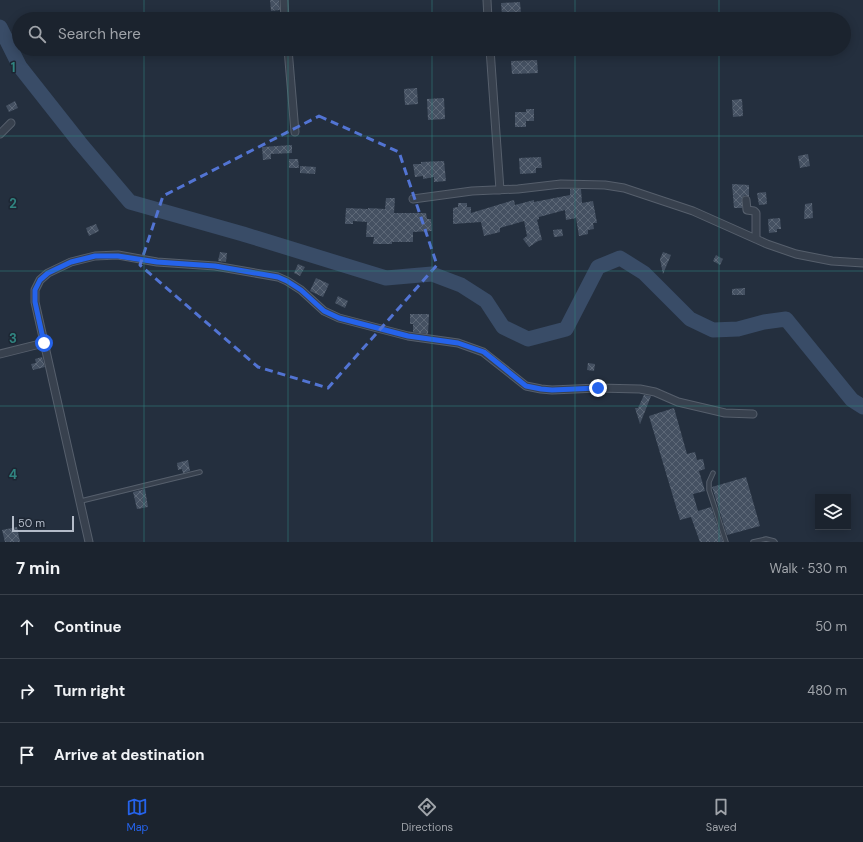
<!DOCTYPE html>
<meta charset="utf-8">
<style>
body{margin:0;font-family:"DM Sans",sans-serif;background:#242b36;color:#f1f3f6}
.controls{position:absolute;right:12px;bottom:12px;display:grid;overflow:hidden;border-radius:0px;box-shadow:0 2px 10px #0003}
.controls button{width:36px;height:36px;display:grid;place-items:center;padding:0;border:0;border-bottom:1px solid #39404a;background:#1b232e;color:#f1f3f6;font:20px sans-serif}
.scale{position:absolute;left:12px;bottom:10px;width:62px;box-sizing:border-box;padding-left:4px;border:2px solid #b4bcc9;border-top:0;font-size:11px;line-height:14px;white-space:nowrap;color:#b4bcc9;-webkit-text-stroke:3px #1d2633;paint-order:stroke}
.stop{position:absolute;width:12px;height:12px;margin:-9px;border:3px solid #2563eb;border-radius:50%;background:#fff}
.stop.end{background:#2563eb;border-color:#fff;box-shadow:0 1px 4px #0008}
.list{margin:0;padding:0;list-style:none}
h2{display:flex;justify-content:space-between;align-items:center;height:52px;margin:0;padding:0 16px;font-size:17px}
h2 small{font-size:13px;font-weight:400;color:#a0a4aa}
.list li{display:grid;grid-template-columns:26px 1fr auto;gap:12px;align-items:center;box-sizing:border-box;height:64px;padding:0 16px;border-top:1px solid #39404a}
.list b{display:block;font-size:15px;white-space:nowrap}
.list em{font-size:13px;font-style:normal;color:#a0a4aa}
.icon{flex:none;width:22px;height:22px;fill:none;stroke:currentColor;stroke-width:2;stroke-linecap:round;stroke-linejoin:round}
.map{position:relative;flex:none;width:863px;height:542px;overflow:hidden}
.search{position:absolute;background:#1b232e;box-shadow:0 2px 10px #0003;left:12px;right:12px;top:12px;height:44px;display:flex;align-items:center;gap:10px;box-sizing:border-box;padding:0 14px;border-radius:22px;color:#a0a4aa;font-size:15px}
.sheet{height:244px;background:#1b232e}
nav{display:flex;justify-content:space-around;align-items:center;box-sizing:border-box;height:56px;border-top:1px solid #39404a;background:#1b232e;font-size:11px;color:#a0a4aa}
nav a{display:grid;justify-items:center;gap:2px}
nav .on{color:#2563eb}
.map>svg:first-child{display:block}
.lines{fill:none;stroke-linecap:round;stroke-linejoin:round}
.river{stroke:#394c67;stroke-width:15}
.building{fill:url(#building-cross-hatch)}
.lane-casing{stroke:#565f6c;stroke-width:5.5}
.street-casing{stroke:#565f6c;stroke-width:9}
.lane{stroke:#38414e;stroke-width:3.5}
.street{stroke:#38414e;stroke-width:7}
.route{stroke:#2563eb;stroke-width:5}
.marked{fill:none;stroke:#5274d3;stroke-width:3;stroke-dasharray:8 5;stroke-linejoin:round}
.grid{fill:none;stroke:#308480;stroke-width:1;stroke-opacity:0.55}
.grid-label{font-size:13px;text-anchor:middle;font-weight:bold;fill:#308480;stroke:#1d2633;stroke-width:3;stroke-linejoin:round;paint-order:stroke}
</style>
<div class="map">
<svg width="863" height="542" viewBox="0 0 863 542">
<defs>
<pattern id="building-cross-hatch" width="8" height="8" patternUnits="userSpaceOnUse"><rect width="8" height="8" fill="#455162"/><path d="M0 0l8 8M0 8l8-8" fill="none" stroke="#5d6877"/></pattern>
</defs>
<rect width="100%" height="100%" fill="#242f3e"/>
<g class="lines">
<path class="river" d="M 0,27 L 20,67 L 80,143 L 130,202 L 243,234 L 386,278 L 432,274 L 461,285 L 486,301 L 503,327 L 528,339 L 566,329 L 598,267 L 620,258 L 644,273 L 690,319 L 713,330 L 738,329 L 764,322 L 786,319 L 852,400 L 863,407"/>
</g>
<path class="building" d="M 270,0 L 279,0 L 280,10 L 271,11 Z
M 520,2 L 521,14 L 502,15 L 501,3 Z
M 537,60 L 538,73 L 512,74 L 511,61 Z
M 417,88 L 418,104 L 405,105 L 404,89 Z
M 444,98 L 445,119 L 428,120 L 427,99 Z
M 742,99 L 743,116 L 733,117 L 732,100 Z
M 15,101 L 18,108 L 9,112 L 6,106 Z
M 526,109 L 534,109 L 534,121 L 526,121 L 526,127 L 515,127 L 515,112 L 526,112 Z
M 292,145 L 292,153 L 271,154 L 271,159 L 263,160 L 262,147 Z
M 808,154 L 810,166 L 800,168 L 798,156 Z
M 541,157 L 542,168 L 536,168 L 536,173 L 520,174 L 519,158 Z
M 289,159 L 298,159 L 299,168 L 289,168 Z
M 444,161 L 446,181 L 434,182 L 434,177 L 423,179 L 423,176 L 415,177 L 413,164 L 421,164 L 421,162 Z
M 300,166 L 316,167 L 315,174 L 300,173 Z
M 732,184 L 749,185 L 749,197 L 745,195 L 742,198 L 742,208 L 734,208 Z
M 570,189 L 581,189 L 582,203 L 593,201 L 597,223 L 593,223 L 594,229 L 588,230 L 588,234 L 579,236 L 576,218 L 566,220 L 565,210 L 539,217 L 539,219 L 537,220 L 542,240 L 538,241 L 529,247 L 523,239 L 527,236 L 524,221 L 500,228 L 500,232 L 484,236 L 481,222 L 453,224 L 453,208 L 458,207 L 458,203 L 467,203 L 467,207 L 471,207 L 471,213 L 514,200 L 515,205 L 534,200 L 534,202 L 570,195 Z
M 766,192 L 767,204 L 759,205 L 757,193 Z
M 386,198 L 395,198 L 394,213 L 426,213 L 427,219 L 431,219 L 432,231 L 413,232 L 413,242 L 392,242 L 392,244 L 373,244 L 374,237 L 366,237 L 367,222 L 353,221 L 353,224 L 345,224 L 346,208 L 368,209 L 368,208 L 385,209 Z
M 812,203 L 813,218 L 804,219 L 805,204 Z
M 780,218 L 781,229 L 777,229 L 777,232 L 769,233 L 768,219 Z
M 96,224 L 99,231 L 89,236 L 86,228 Z
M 562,229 L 563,236 L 554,237 L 553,230 Z
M 220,252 L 227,253 L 226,262 L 218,261 Z
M 663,252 L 671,255 L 663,274 L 660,259 Z
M 716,255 L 723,259 L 720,265 L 713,261 Z
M 298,264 L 305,267 L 300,276 L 294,273 Z
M 316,278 L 329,284 L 323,297 L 310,291 Z
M 745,288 L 745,295 L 732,295 L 732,289 Z
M 338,296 L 348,301 L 345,308 L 335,303 Z
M 410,314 L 429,314 L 428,334 L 413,332 L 413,324 L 410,324 Z
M 42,357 L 45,367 L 33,370 L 31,364 L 36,363 L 35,359 Z
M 588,363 L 595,364 L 594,371 L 587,370 Z
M 644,395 L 651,396 L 640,424 L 635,408 L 638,408 Z
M 674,408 L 687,454 L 695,452 L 697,460 L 703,459 L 705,469 L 699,471 L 705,491 L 693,494 L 698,511 L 711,507 L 723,542 L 700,542 L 691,517 L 680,520 L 649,416 Z
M 188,460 L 190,471 L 183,473 L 182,469 L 178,470 L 177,463 Z
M 746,477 L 760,526 L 727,535 L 712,487 Z
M 145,489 L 148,507 L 137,509 L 133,492 Z
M 17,527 L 20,542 L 5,542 L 2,530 Z"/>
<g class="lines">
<defs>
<path id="lane" d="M 713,473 L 709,482 L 709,490 L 726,542
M 81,501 L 200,472
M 753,542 L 766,539 L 774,541 L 775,542"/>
<path id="street" d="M 284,0 L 285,19
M 487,0 L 488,19
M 288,49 L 295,132
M 490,49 L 500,190
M 0,134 L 11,123
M 413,199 L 472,191 L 518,189 L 561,184 L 605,185 L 624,188 L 693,211 L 767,244 L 796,254 L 832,261 L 863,263
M 746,200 L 747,210 L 754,211 L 756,213 L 756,239
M 0,354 L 44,343
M 89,542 L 35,302 L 35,290 L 40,280 L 48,273 L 71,262 L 95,256 L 118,255 L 157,262 L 215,266 L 278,277 L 287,281 L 301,290 L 324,311 L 339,318 L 408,336 L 458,343 L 483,352 L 526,386 L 541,389 L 552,390 L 598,388 L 640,389 L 655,392 L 678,402 L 725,413 L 753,414"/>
</defs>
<use href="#lane" class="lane-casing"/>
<use href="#street" class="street-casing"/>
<use href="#lane" class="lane"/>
<use href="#street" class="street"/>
</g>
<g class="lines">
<path class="route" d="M 44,343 L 35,302 L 35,290 L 40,280 L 48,273 L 71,262 L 95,256 L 118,256 L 157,262 L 215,266 L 278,277 L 287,281 L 301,290 L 324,311 L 339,318 L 408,336 L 458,343 L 484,352 L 526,386 L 541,389 L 552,390 L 598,388"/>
</g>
<path class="marked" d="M 319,116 L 399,152 L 437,265 L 328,388 L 258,367 L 140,265 L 163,196 Z"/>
<path class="grid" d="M 144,0 L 144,19M 288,0 L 288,19M 432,0 L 432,19M 575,0 L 575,19M 719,0 L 719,19M 144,49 L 144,542M 288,49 L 288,542M 432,49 L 432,542M 575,49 L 575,542M 719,49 L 719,542M 0,136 L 863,136M 0,271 L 863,271M 0,406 L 863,406"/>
<g class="grid-label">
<text x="13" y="72">1</text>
<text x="13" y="208">2</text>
<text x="13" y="343">3</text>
<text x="13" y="479">4</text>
</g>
</svg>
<div class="controls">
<button><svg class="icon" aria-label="layers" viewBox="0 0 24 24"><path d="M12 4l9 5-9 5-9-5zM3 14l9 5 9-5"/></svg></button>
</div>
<div class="scale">50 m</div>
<div class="stop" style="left:44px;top:343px"></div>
<div class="stop end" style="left:598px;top:388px"></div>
<div class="search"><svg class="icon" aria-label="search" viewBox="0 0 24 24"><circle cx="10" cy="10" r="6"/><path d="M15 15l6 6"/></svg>Search here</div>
</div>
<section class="sheet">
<h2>7 min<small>Walk · 530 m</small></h2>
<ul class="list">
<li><svg class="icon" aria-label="ahead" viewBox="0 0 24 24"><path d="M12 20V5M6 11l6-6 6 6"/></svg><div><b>Continue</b></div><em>50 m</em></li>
<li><svg class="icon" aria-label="right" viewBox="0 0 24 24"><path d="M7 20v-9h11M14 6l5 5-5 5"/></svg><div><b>Turn right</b></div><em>480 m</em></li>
<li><svg class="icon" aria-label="arrive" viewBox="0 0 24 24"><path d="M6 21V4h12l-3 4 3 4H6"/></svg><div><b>Arrive at destination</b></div></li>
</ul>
</section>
<nav>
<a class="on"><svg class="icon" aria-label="map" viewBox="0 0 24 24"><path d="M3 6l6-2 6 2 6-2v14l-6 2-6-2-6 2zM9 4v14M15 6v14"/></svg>Map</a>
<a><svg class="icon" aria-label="directions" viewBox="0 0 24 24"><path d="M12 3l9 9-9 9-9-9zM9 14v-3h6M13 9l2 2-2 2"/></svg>Directions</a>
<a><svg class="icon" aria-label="saved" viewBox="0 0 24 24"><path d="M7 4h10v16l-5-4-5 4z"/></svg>Saved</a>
</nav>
